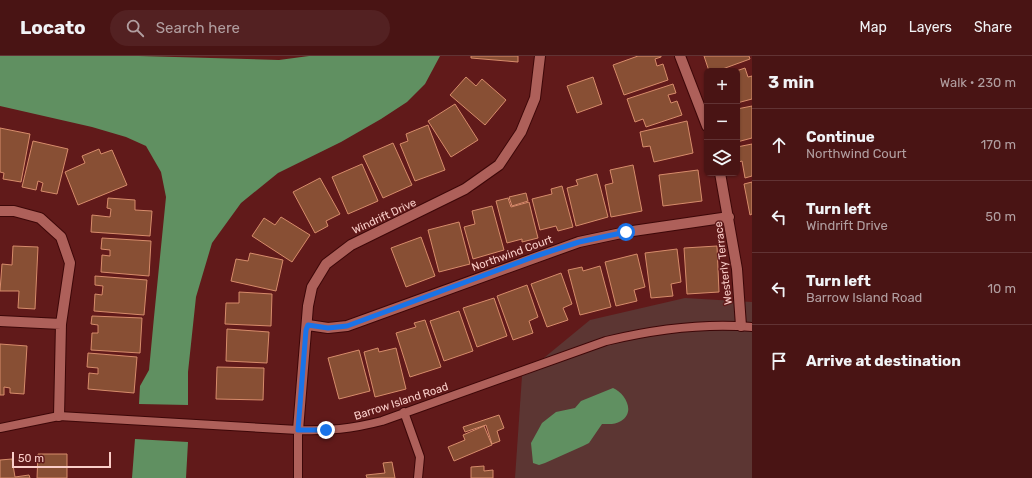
<!DOCTYPE html>
<meta charset="utf-8">
<style>
body{margin:0;font-family:Rubik,sans-serif;background:#532122;color:#f1f3f6}
.controls{position:absolute;right:12px;top:12px;display:grid;overflow:hidden;border-radius:6px;box-shadow:0 1px 3px #0004}
.controls button{width:36px;height:36px;display:grid;place-items:center;padding:0;border:0;border-bottom:1px solid #613334;background:#491414;color:#f1f3f6;font:20px sans-serif}
.scale{position:absolute;left:12px;bottom:10px;width:99px;box-sizing:border-box;padding-left:4px;border:2px solid #facec9;border-top:0;font-size:11px;line-height:14px;white-space:nowrap;color:#facec9;-webkit-text-stroke:3px #611a1a;paint-order:stroke}
.stop{position:absolute;width:12px;height:12px;margin:-9px;border:3px solid #1a73e8;border-radius:50%;background:#fff}
.stop.end{background:#1a73e8;border-color:#fff;box-shadow:0 1px 4px #0008}
.list{margin:0;padding:0;list-style:none}
h2{display:flex;justify-content:space-between;align-items:center;height:52px;margin:0;padding:0 16px;font-size:17px}
h2 small{font-size:13px;font-weight:400;color:#b19ea0}
.list li{display:grid;grid-template-columns:26px 1fr auto;gap:12px;align-items:center;box-sizing:border-box;height:72px;padding:0 16px;border-top:1px solid #613334}
.list b{display:block;font-size:15px;white-space:nowrap}
.list p{margin:0;font-size:13px;white-space:nowrap;color:#b19ea0}
.list em{font-size:13px;font-style:normal;color:#b19ea0}
.icon{flex:none;width:22px;height:22px;fill:none;stroke:currentColor;stroke-width:2;stroke-linecap:round;stroke-linejoin:round}
.map{position:relative;flex:none;width:752px;height:422px;overflow:hidden}
header{display:flex;align-items:center;gap:24px;box-sizing:border-box;height:56px;padding:0 20px;background:#491414;border-bottom:1px solid #613334}
header strong{font-size:19px}
nav{display:flex;gap:22px;margin-inline-start:auto;font-size:14px}
.search{width:280px;height:36px;background:#532122;display:flex;align-items:center;gap:10px;box-sizing:border-box;padding:0 14px;border-radius:22px;color:#b19ea0;font-size:15px}
main{display:flex}
aside{flex:1;background:#491414}
.map>svg:first-child{display:block}
.green{fill:#5c3633}
.water{fill:#609061}
.building{fill:#884f34;stroke:#d78c6b}
.lines{fill:none;stroke-linecap:round;stroke-linejoin:round}
.service-casing{stroke:#3d0708;stroke-width:10}
.minor-casing{stroke:#3d0708;stroke-width:12}
.service{stroke:#ae605a;stroke-width:8}
.minor{stroke:#ae605a;stroke-width:10}
.route{stroke:#1a73e8;stroke-width:5}
.labels{text-anchor:middle;stroke-width:3;stroke-linejoin:round;paint-order:stroke}
.street-label{font-size:11px;fill:#facec9;stroke:#611a1a}
</style>
<header>
<strong>Locato</strong>
<div class="search"><svg class="icon" aria-label="search" viewBox="0 0 24 24"><circle cx="10" cy="10" r="6"/><path d="M15 15l6 6"/></svg>Search here</div>
<nav><a>Map</a><a>Layers</a><a>Share</a></nav>
</header>
<main>
<div class="map">
<svg width="752" height="422" viewBox="0 0 752 422">
<rect width="100%" height="100%" fill="#611a1a"/>
<path class="green" d="M 685,242 L 752,246 L 752,422 L 515,422 L 522,320 L 590,264 Z"/>
<path class="water" d="M 0,0 L 139,0 L 279,4 L 309,0 L 440,0 L 425,28 L 407,46 L 381,63 L 341,86 L 278,117 L 241,147 L 212,187 L 196,241 L 188,316 L 188,349 L 139,348 L 140,330 L 149,314 L 154,261 L 166,141 L 161,116 L 146,90 L 126,81 L 92,71 L 0,50 Z
M 613,332 C 625,337 636,356 621,365 C 615,369 609,368 602,368 L 589,387 L 583,390 L 545,407 L 539,409 L 533,407 L 531,387 L 542,367 L 556,356 L 575,352 L 581,345 Z
M 135,383 L 188,386 L 186,422 L 132,422 Z"/>
<path class="building" d="M 471,0 L 518,0 L 518,6 L 471,2 Z
M 638,0 L 661,0 L 661,1 L 655,3 L 657,10 L 663,8 L 668,24 L 624,39 L 613,9 Z
M 704,0 L 749,0 L 750,3 L 717,15 L 709,15 Z
M 745,12 L 748,21 L 752,20 L 752,43 L 737,47 L 736,15 Z
M 466,21 L 476,30 L 482,23 L 506,44 L 485,69 L 450,39 Z
M 593,21 L 602,48 L 577,57 L 567,30 Z
M 673,28 L 676,37 L 668,39 L 671,47 L 677,45 L 682,59 L 646,71 L 643,63 L 635,66 L 627,43 Z
M 455,48 L 478,84 L 451,101 L 428,65 Z
M 752,50 L 752,82 L 737,86 L 737,53 Z
M 687,65 L 693,97 L 654,106 L 650,90 L 643,91 L 640,76 Z
M 428,69 L 445,114 L 415,125 L 400,88 L 408,85 L 406,78 Z
M 0,72 L 30,78 L 21,126 L 3,123 L 4,117 L 0,116 Z
M 33,85 L 68,93 L 57,138 L 41,135 L 43,127 L 38,125 L 36,134 L 22,131 Z
M 393,87 L 412,129 L 383,142 L 363,100 Z
M 752,88 L 752,120 L 745,122 L 742,105 L 739,106 L 737,91 Z
M 99,93 L 101,98 L 112,94 L 127,129 L 78,149 L 65,116 L 85,107 L 82,100 Z
M 362,108 L 378,145 L 348,158 L 332,121 Z
M 633,109 L 642,155 L 611,161 L 605,129 L 613,127 L 610,114 Z
M 698,114 L 702,145 L 663,150 L 659,119 Z
M 597,118 L 608,161 L 576,170 L 567,132 L 578,129 L 576,124 Z
M 320,122 L 340,158 L 326,165 L 328,170 L 315,177 L 293,136 Z
M 752,126 L 752,158 L 750,159 L 744,128 Z
M 562,130 L 573,171 L 558,175 L 556,170 L 540,174 L 532,143 L 552,138 L 551,133 Z
M 526,137 L 528,145 L 512,150 L 509,141 Z
M 108,142 L 135,144 L 135,154 L 152,155 L 150,180 L 91,176 L 92,159 L 110,161 L 111,153 L 107,152 Z
M 508,142 L 511,151 L 529,146 L 538,182 L 522,186 L 522,183 L 507,187 L 496,145 Z
M 492,150 L 504,194 L 473,203 L 464,171 L 475,168 L 472,155 Z
M 281,161 L 310,179 L 292,206 L 252,180 L 264,162 L 275,169 Z
M 459,166 L 470,208 L 439,216 L 428,174 Z
M 421,181 L 435,220 L 406,231 L 391,192 Z
M 102,182 L 151,185 L 149,220 L 101,216 L 102,199 L 110,200 L 110,194 L 101,193 Z
M 13,190 L 38,191 L 35,253 L 18,252 L 19,235 L 0,235 L 2,208 L 12,209 Z
M 717,190 L 719,236 L 687,238 L 684,192 Z
M 677,193 L 681,226 L 671,228 L 673,240 L 651,242 L 645,197 Z
M 250,197 L 283,204 L 276,235 L 231,225 L 236,203 L 248,205 Z
M 637,198 L 645,231 L 634,234 L 637,245 L 616,250 L 605,206 Z
M 600,210 L 611,251 L 580,259 L 568,214 L 582,211 L 583,215 Z
M 561,217 L 572,248 L 563,252 L 568,264 L 547,271 L 531,228 Z
M 95,220 L 147,224 L 144,259 L 94,255 L 95,238 L 102,239 L 103,230 L 95,229 Z
M 527,229 L 538,261 L 529,265 L 533,277 L 513,284 L 497,240 Z
M 239,236 L 272,238 L 271,270 L 225,268 L 226,247 L 239,247 Z
M 494,242 L 507,280 L 477,291 L 463,252 Z
M 459,255 L 473,295 L 444,305 L 430,265 Z
M 92,260 L 142,262 L 140,297 L 91,294 L 92,277 L 98,277 L 98,269 L 91,268 Z
M 425,264 L 441,311 L 410,321 L 396,277 L 416,271 L 414,267 Z
M 227,273 L 269,276 L 267,307 L 226,305 Z
M 0,288 L 27,290 L 24,338 L 10,337 L 10,332 L 4,331 L 4,339 L 0,339 Z
M 378,292 L 379,296 L 396,292 L 406,333 L 375,341 L 364,296 Z
M 359,294 L 370,335 L 339,343 L 328,302 Z
M 88,297 L 137,301 L 134,337 L 88,333 L 89,317 L 98,318 L 98,312 L 87,311 Z
M 217,311 L 264,312 L 263,344 L 216,343 Z
M 499,359 L 504,372 L 497,375 L 500,385 L 492,388 L 486,369 L 465,376 L 463,371 Z
M 484,370 L 492,389 L 454,405 L 448,391 L 465,384 L 463,379 Z
M 38,398 L 67,398 L 67,422 L 37,422 Z
M 12,403 L 15,421 L 29,419 L 30,422 L 0,422 L 0,404 Z
M 392,406 L 395,422 L 367,422 L 366,419 L 385,417 L 383,407 Z
M 484,410 L 484,415 L 493,414 L 493,422 L 471,422 L 471,411 Z"/>
<g class="lines">
<defs>
<path id="service" d="M 404,356 L 420,401 L 418,422
M 0,372 L 59,360 L 298,374 C 329,375 351,373 382,365 L 606,285 C 652,274 705,267 752,271
M 298,422 L 298,374"/>
<path id="minor" d="M 680,0 L 707,70
M 720,117 L 737,213 L 741,270
M 0,155 L 14,155 L 40,162 L 61,181 L 70,207 L 61,268 L 59,360
M 0,265 L 61,268
M 308,269 L 328,272 L 347,270 L 579,186 L 626,176 L 729,161
M 298,374 L 308,250 L 312,231 L 326,208 L 351,189 L 465,133 L 499,109 L 521,76 L 535,42 L 540,0"/>
</defs>
<use href="#service" class="service-casing"/>
<use href="#minor" class="minor-casing"/>
<use href="#service" class="service"/>
<use href="#minor" class="minor"/>
</g>
<g class="lines">
<path class="route" d="M 326,374 L 298,374 L 306,274 L 308,269 L 328,272 L 347,270 L 536,200 L 579,186 L 626,176"/>
</g>
<g class="labels">
<g class="street-label">
<text transform="translate(384 160) rotate(-25)" y="4">Windrift Drive</text>
<text transform="translate(512 197) rotate(-20)" y="4">Northwind Court</text>
<text transform="translate(723 207) rotate(-97)" y="4">Westerly Terrace</text>
<text transform="translate(401 345) rotate(-18)" y="4">Barrow Island Road</text>
</g>
</g>
</svg>
<div class="controls">
<button>+</button>
<button>−</button>
<button><svg class="icon" aria-label="layers" viewBox="0 0 24 24"><path d="M12 4l9 5-9 5-9-5zM3 14l9 5 9-5"/></svg></button>
</div>
<div class="scale">50 m</div>
<div class="stop" style="left:626px;top:176px"></div>
<div class="stop end" style="left:326px;top:374px"></div>
</div>
<aside>
<h2>3 min<small>Walk · 230 m</small></h2>
<ul class="list">
<li><svg class="icon" aria-label="ahead" viewBox="0 0 24 24"><path d="M12 20V5M6 11l6-6 6 6"/></svg><div><b>Continue</b><p>Northwind Court</p></div><em>170 m</em></li>
<li><svg class="icon" aria-label="left" viewBox="0 0 24 24"><path d="M17 20v-9H6M10 6l-5 5 5 5"/></svg><div><b>Turn left</b><p>Windrift Drive</p></div><em>50 m</em></li>
<li><svg class="icon" aria-label="left" viewBox="0 0 24 24"><path d="M17 20v-9H6M10 6l-5 5 5 5"/></svg><div><b>Turn left</b><p>Barrow Island Road</p></div><em>10 m</em></li>
<li><svg class="icon" aria-label="arrive" viewBox="0 0 24 24"><path d="M6 21V4h12l-3 4 3 4H6"/></svg><div><b>Arrive at destination</b></div></li>
</ul>
</aside>
</main>
